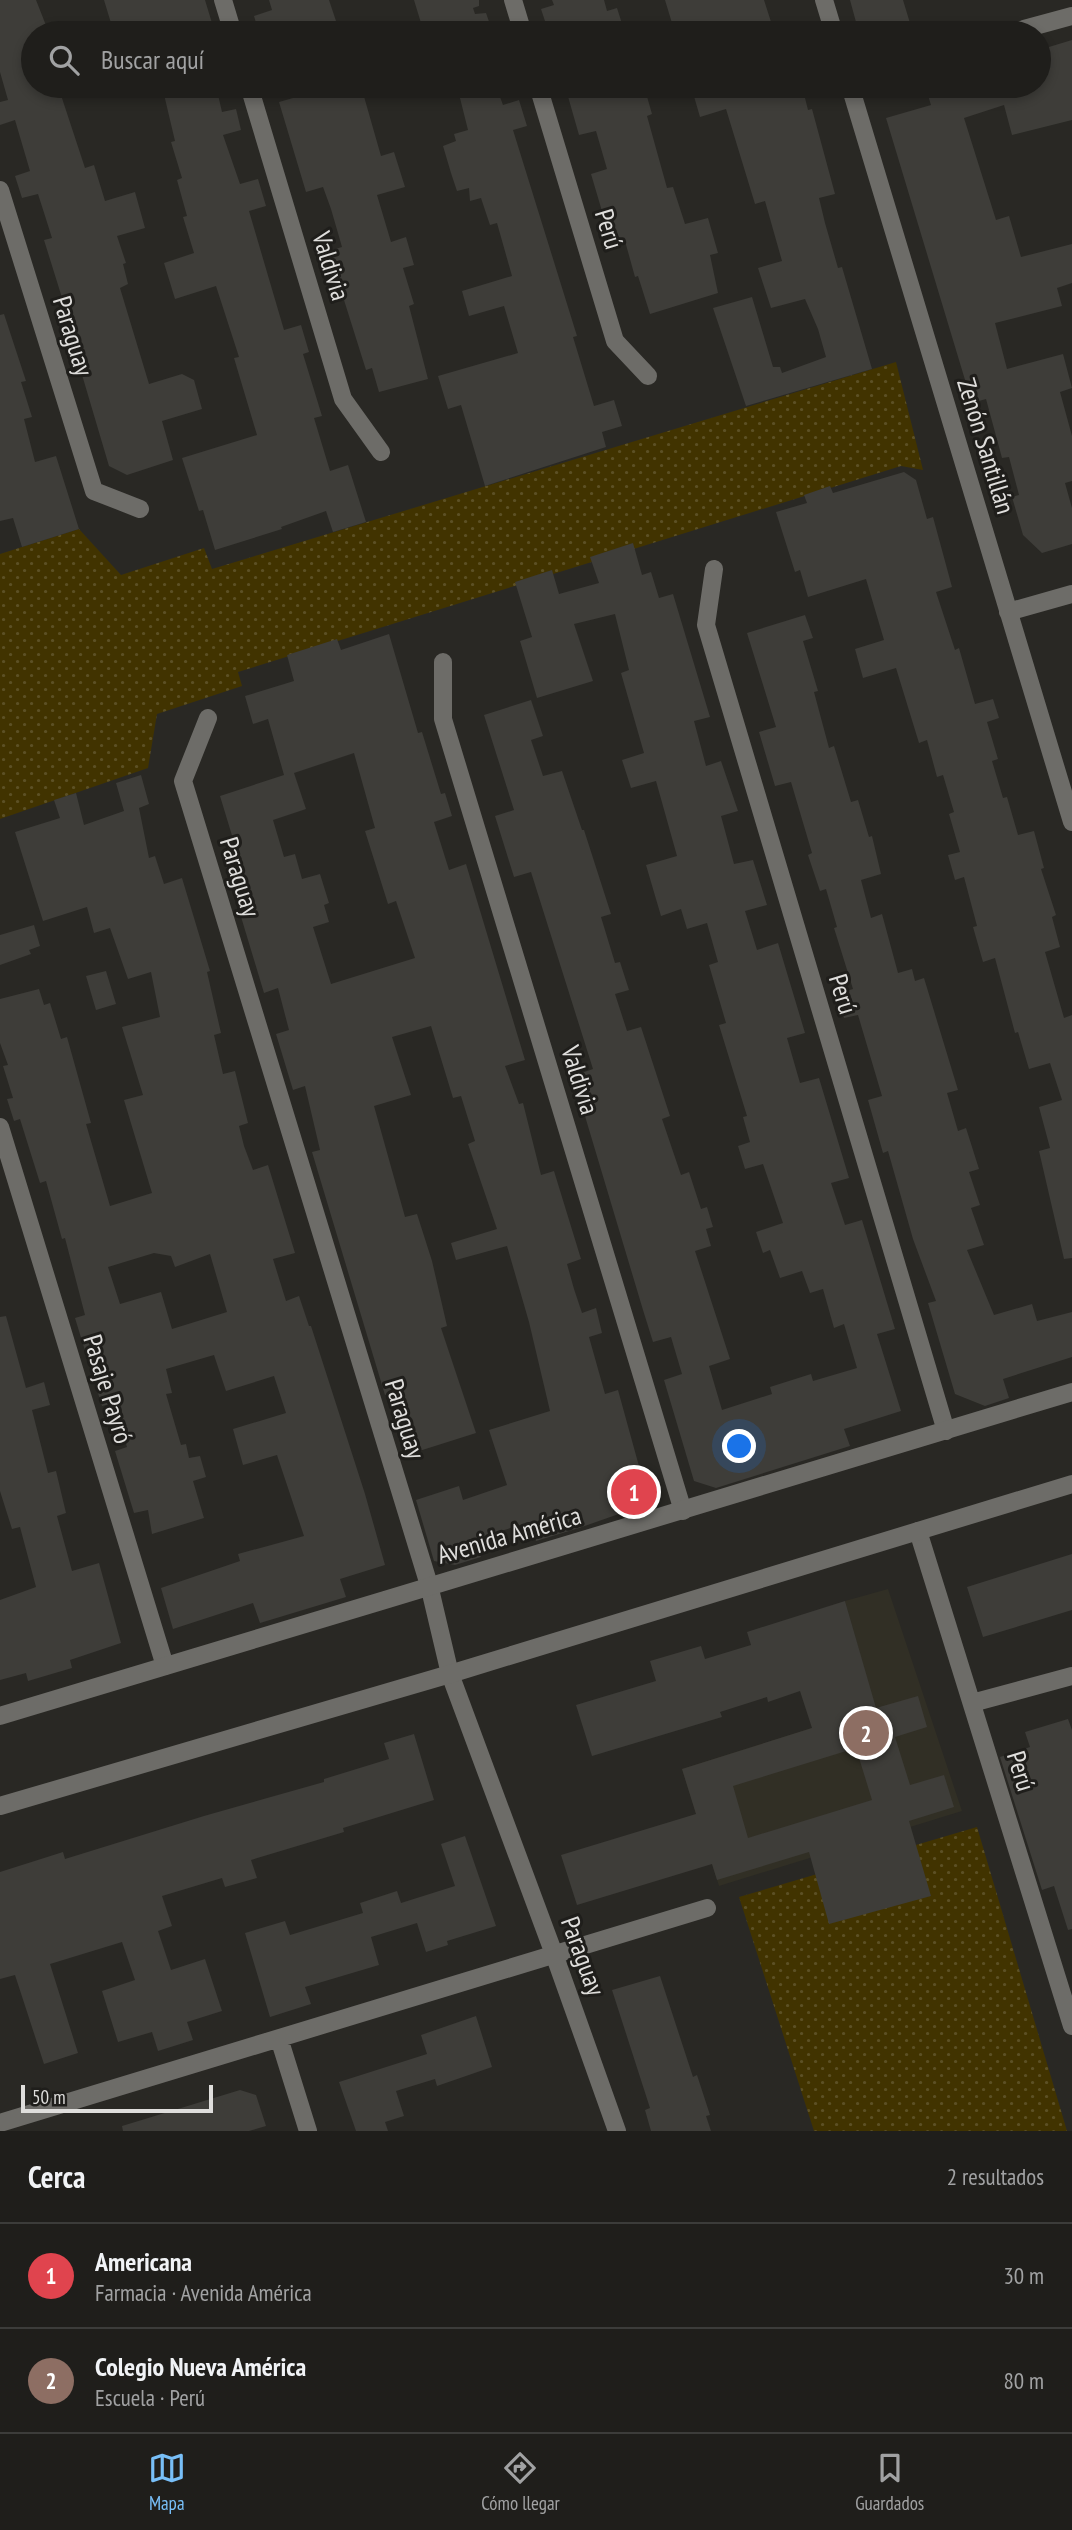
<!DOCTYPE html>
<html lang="es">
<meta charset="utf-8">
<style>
body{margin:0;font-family:"PT Sans Narrow",sans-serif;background:#2c2b28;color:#f1f3f6}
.scale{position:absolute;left:21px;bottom:18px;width:192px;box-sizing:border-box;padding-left:7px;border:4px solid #dfdedc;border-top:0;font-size:19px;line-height:24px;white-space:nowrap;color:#dfdedc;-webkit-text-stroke:5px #1f1e1b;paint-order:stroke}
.you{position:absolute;left:740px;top:1447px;width:24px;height:24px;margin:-18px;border:5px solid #fff;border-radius:50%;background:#1a73e8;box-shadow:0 0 0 10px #1a73e833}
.badge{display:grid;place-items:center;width:46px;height:46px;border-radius:50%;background:#78bff8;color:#fff;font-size:23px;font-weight:700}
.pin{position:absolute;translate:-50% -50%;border:4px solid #fff;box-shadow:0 2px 7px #0006}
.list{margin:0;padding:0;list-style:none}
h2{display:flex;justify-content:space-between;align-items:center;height:91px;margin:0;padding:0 28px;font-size:30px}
h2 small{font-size:23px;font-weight:400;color:#a1a2a3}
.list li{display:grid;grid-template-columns:46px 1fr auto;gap:21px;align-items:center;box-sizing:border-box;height:105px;padding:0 28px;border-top:2px solid #3c3c3a}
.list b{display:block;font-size:26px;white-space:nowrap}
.list p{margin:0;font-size:23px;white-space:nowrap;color:#a1a2a3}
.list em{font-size:23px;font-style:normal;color:#a1a2a3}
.icon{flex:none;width:38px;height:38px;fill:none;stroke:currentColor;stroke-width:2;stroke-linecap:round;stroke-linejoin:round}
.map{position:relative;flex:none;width:1072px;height:2131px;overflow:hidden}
.search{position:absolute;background:#1f1e1b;box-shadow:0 4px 10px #0003;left:21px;right:21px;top:21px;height:77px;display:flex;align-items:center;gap:18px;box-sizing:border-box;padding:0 24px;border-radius:38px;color:#a1a2a3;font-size:26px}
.sheet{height:301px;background:#1f1e1b}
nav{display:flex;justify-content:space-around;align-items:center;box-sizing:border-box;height:98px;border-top:2px solid #3c3c3a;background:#1f1e1b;font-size:19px;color:#a1a2a3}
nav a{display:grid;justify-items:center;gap:4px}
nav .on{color:#78bff8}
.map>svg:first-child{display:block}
.built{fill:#312f25}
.park{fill:url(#park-dots)}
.building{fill:#3e3d39;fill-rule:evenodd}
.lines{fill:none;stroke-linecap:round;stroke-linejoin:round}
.street{stroke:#6d6c68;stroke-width:18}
.secondary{stroke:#6d6c68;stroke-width:18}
.labels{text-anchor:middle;stroke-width:6;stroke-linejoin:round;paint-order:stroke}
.street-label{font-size:26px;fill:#dfdedc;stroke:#1f1e1b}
</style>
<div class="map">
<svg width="1072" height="2131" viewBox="0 0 1072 2131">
<defs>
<pattern id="park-dots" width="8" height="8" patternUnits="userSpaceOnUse" patternTransform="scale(1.75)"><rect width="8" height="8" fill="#413300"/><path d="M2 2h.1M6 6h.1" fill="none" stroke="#5c5025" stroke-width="1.8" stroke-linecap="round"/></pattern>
</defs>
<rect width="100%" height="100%" fill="#292824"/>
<path class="built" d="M 888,1589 L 962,1811 L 719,1886 L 682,1769 L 875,1708 L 845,1601 Z"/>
<path class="park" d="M 896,362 L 923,470 L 901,466 L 238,672 L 242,686 L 157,714 L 148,768 L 0,819 L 0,554 L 79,529 L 121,575 L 204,548 L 212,569 Z
M 977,1827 L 1067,2131 L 814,2131 L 739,1897 Z"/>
<path class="building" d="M 0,0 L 36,0 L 49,33 L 33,33 L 33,86 L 58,86 L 85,168 L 94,165 L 105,201 L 135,192 L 145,228 L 117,236 L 126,263 L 123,264 L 128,284 L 120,288 L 149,384 L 182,374 L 194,380 L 202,409 L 162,421 L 173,460 L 127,475 L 109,466 L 72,341 L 67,342 L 64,332 L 60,319 L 68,317 L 44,240 L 52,238 L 46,219 L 38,194 L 22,198 L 15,176 L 30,171 L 15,120 L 0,125 L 0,102 L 8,100 L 0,72 Z
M 104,0 L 205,0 L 215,33 L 114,33 Z
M 269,0 L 329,0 L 340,33 L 259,33 L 254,16 L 272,10 Z
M 414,0 L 479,0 L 479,6 L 473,8 L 475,14 L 486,13 L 493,33 L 429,33 L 426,21 L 421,23 Z
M 552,0 L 604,0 L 607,11 L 617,8 L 625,33 L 549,33 L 541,9 L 554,5 Z
M 665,0 L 764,0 L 772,25 L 760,29 L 762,33 L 675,33 Z
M 850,0 L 903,0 L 913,33 L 859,33 Z
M 1072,40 L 1072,120 L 1012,135 L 1004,105 L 964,118 L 996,220 L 1009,216 L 1021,257 L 1072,244 L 1072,283 L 1057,288 L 1062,306 L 995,323 L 1007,369 L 1063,354 L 1072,388 L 1060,392 L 1072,436 L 1072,481 L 1065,483 L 1072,508 L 1072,544 L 1042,553 L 1023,535 L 1012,497 L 1019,495 L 1009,457 L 1002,458 L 986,399 L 972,403 L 886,118 L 931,105 L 925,86 L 1039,86 L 1039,50 Z
M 162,86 L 216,86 L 222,112 L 236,109 L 241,130 L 223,135 L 240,184 L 258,179 L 266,206 L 249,211 L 284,330 L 301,325 L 309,352 L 303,354 L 322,416 L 314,418 L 330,471 L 348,465 L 366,522 L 333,532 L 326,511 L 281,527 L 282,529 L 215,550 L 203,510 L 199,511 L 182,458 L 257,435 L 234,358 L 239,357 L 216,286 L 175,299 L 164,263 L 194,253 L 183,217 L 187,216 L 177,180 L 182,178 L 171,142 L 175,141 Z
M 297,86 L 361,86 L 381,156 L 394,152 L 405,187 L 377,195 L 391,242 L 406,237 L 414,265 L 403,268 L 414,304 L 409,306 L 428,379 L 379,392 L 372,368 L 366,370 L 344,300 L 342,301 L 328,251 L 342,247 L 331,209 L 323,187 L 306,192 L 279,102 L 300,96 Z
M 457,86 L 496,86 L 503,105 L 519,100 L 527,126 L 513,130 L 577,336 L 573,337 L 594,406 L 614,400 L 622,426 L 602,432 L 606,447 L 485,486 L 461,405 L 448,409 L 438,376 L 518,353 L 504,306 L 469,316 L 462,291 L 512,276 L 497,223 L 490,225 L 481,198 L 470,201 L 469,188 L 457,191 L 451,173 L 443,146 L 456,141 L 454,134 L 468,130 Z
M 565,86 L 644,86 L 652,114 L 647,116 L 667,188 L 673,187 L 685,224 L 708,218 L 718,253 L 710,255 L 718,293 L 650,314 L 638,276 L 635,277 L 625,241 L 612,245 L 591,174 L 607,169 L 596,131 L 579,135 Z
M 691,86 L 802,86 L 808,110 L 812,109 L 835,194 L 819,198 L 825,223 L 838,268 L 842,267 L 872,369 L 746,406 L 713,308 L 752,297 L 773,367 L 780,367 L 782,373 L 826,357 L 818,329 L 805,299 L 771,308 L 758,268 L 782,261 L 765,201 L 755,204 L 726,109 L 700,117 Z
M 4,314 L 26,381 L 21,382 L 32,417 L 24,419 L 35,462 L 56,456 L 79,529 L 22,547 L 13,518 L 0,521 L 0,315 Z
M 904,472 L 916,480 L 927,519 L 933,517 L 952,587 L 936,592 L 955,650 L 959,648 L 975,704 L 993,699 L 999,718 L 987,722 L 998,759 L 992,761 L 1003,798 L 1007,797 L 1018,835 L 1034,831 L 1044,868 L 1041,869 L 1056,915 L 1052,917 L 1060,947 L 1045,952 L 1064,1018 L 1072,1015 L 1072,1258 L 1064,1259 L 1039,1151 L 1050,1148 L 1039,1107 L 1062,1100 L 1050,1063 L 1029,1069 L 1018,1032 L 1015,1033 L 995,958 L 983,962 L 973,927 L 977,926 L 964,877 L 955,880 L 948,855 L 960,852 L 949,814 L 954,812 L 943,775 L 937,777 L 927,740 L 919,743 L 896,668 L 863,678 L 855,649 L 884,640 L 866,579 L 808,597 L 800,570 L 795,572 L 776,512 L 807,503 L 804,495 L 830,486 L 833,493 Z
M 633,543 L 642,575 L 651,572 L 659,598 L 673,594 L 710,717 L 694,721 L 706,766 L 721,761 L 738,811 L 721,816 L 734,864 L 753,860 L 767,905 L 745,911 L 757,950 L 778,943 L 805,1033 L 787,1038 L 800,1083 L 819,1078 L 849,1178 L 831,1183 L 845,1225 L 862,1220 L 895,1329 L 877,1334 L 901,1411 L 844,1429 L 850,1446 L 716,1488 L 694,1481 L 664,1380 L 682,1374 L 671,1337 L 653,1342 L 643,1310 L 573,1076 L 593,1069 L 531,872 L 514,877 L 495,816 L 514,810 L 484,715 L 531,700 L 543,736 L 531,740 L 543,776 L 562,771 L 582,830 L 584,830 L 611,914 L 601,917 L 615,963 L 620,962 L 629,990 L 615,994 L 627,1031 L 641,1027 L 670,1116 L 662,1119 L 681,1175 L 689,1172 L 701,1209 L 707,1207 L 713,1227 L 706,1229 L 711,1246 L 695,1251 L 730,1359 L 709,1366 L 722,1410 L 772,1394 L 770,1387 L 811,1374 L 813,1381 L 857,1368 L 844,1324 L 834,1328 L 823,1289 L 810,1293 L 802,1271 L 780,1278 L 770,1250 L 763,1253 L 756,1232 L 783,1223 L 763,1164 L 745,1169 L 738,1146 L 750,1142 L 743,1117 L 747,1116 L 719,1025 L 726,1023 L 709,965 L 718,962 L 707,923 L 687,929 L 681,909 L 661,916 L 646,865 L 677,856 L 656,781 L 631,788 L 622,760 L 644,753 L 621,673 L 629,670 L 615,614 L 574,624 L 593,681 L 537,698 L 520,641 L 532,637 L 515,582 L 552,570 L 559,594 L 599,583 L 590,557 Z
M 805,615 L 813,638 L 803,641 L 818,691 L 814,692 L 829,748 L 834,746 L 851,802 L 858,800 L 869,837 L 872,836 L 881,874 L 861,880 L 871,918 L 882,914 L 898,973 L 912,969 L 915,981 L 924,978 L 958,1090 L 947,1093 L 958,1131 L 966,1128 L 979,1169 L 969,1172 L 980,1205 L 971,1208 L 984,1245 L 967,1250 L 994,1315 L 1032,1304 L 1037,1321 L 1072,1312 L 1072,1357 L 1003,1379 L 1009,1398 L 985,1406 L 955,1394 L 928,1303 L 936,1301 L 913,1239 L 888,1151 L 883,1153 L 868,1100 L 882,1096 L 858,1015 L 844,1018 L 836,994 L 853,989 L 834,928 L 837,927 L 826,889 L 820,891 L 808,855 L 812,853 L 791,782 L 775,786 L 759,732 L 776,727 L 747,633 Z
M 389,634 L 418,733 L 422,732 L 441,794 L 445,793 L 452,816 L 434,822 L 449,870 L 466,864 L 525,1060 L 505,1066 L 519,1104 L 523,1103 L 541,1175 L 554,1171 L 581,1259 L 567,1264 L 574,1289 L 582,1313 L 596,1308 L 602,1333 L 589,1337 L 605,1394 L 618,1390 L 645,1488 L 633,1509 L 579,1528 L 536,1541 L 530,1522 L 475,1539 L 481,1557 L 455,1565 L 434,1561 L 416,1500 L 459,1486 L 463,1500 L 507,1485 L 489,1430 L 550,1411 L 529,1322 L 507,1246 L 456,1260 L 451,1243 L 497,1229 L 468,1144 L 475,1141 L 461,1096 L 453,1098 L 431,1026 L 392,1037 L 411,1095 L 374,1106 L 405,1217 L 417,1214 L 432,1261 L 447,1326 L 441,1328 L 476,1433 L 416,1452 L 397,1392 L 385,1395 L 312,1152 L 320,1150 L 305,1086 L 293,1090 L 276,1034 L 289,1030 L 278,988 L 264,993 L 223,857 L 237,852 L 220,796 L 284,775 L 268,719 L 253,724 L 245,696 L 294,681 L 287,655 L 337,639 L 341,650 ZM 354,753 L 375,828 L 365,831 L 388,904 L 396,901 L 415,958 L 331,984 L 313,927 L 329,922 L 324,905 L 329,903 L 320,874 L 302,879 L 295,854 L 284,857 L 273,820 L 306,809 L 294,773 Z
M 141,775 L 149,804 L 139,808 L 149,858 L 155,856 L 164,884 L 182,878 L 210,971 L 207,972 L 221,1033 L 214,1035 L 223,1074 L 235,1071 L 248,1123 L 239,1126 L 244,1146 L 253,1170 L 268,1165 L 295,1253 L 273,1259 L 286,1301 L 299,1296 L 309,1326 L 311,1326 L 365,1494 L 385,1565 L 340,1579 L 346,1597 L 260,1623 L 253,1603 L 173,1629 L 161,1588 L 240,1561 L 238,1554 L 304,1536 L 277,1455 L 243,1465 L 233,1429 L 286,1413 L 274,1376 L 226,1391 L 214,1355 L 166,1369 L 172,1393 L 166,1394 L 181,1445 L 186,1444 L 189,1458 L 200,1456 L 206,1477 L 193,1481 L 204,1518 L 152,1534 L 148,1510 L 134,1513 L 115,1451 L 127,1447 L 114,1403 L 102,1406 L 75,1318 L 85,1315 L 65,1238 L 62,1239 L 46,1181 L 40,1183 L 20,1119 L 14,1121 L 7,1099 L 13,1098 L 3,1066 L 8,1065 L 0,1043 L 0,999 L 39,989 L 44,1005 L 50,1003 L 61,1039 L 67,1037 L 91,1123 L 86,1124 L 110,1206 L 152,1193 L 124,1100 L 143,1095 L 122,1027 L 160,1017 L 151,972 L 128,979 L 110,928 L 94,933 L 87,907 L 43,921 L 15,832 L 60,818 L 54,800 L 76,793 L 84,825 L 124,811 L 116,783 ZM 154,1253 L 171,1256 L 175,1267 L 210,1254 L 227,1312 L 172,1329 L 161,1292 L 120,1304 L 108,1267 Z
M 34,925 L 40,946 L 29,950 L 31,954 L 0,965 L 0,935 Z
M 106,971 L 116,1004 L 96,1010 L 86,976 Z
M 6,1316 L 26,1388 L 44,1382 L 50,1405 L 32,1410 L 48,1473 L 56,1471 L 66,1513 L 57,1516 L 72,1571 L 99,1563 L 121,1643 L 70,1660 L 72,1668 L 28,1681 L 26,1673 L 0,1680 L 0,1600 L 36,1587 L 20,1527 L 12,1529 L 0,1491 L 0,1317 Z
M 1072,1554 L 1072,1610 L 983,1637 L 967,1587 Z
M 845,1601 L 876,1708 L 918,1696 L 927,1727 L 895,1737 L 910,1785 L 944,1775 L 954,1807 L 909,1821 L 931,1896 L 829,1924 L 809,1852 L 717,1880 L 712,1864 L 577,1905 L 561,1855 L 696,1814 L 682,1769 L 812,1728 L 800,1691 L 768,1702 L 767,1697 L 720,1712 L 722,1717 L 592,1756 L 576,1705 L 656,1681 L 650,1661 L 701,1646 L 705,1659 L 751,1645 L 747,1632 ZM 856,1748 L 872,1800 L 748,1838 L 733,1786 Z
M 1068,1719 L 1072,1730 L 1072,1929 L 1068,1930 L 1054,1886 L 1042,1890 L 1000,1757 L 1030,1747 L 1025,1732 Z
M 414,1734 L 434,1800 L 343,1828 L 344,1832 L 251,1860 L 257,1878 L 225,1887 L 222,1878 L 162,1896 L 172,1926 L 158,1931 L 171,1970 L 205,1959 L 222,2011 L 187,2022 L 193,2040 L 158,2051 L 152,2032 L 118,2042 L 102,1991 L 135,1980 L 122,1942 L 50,1964 L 78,2053 L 44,2064 L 15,1975 L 0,1979 L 0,1872 L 63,1852 L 65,1859 L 204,1816 L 324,1782 L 324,1779 L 389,1759 L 384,1743 Z
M 465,1836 L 496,1926 L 447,1941 L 448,1945 L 426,1952 L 417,1923 L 371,1937 L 379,1965 L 305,1987 L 311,2004 L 270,2017 L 245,1933 L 285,1921 L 290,1935 L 363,1913 L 360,1903 L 397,1891 L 401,1903 L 455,1886 L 441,1844 Z
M 660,1976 L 693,2077 L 697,2075 L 710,2115 L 706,2116 L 711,2131 L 651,2131 L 645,2110 L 650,2108 L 612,1990 Z
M 476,2016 L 492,2067 L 437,2086 L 435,2079 L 396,2091 L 404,2116 L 385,2122 L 388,2131 L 356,2131 L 339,2082 L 427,2054 L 421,2035 Z
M 240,2090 L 256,2095 L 266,2126 L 249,2131 L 123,2131 L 122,2126 Z"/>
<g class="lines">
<path class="street" d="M 223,0 L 233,33
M 513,0 L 523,33
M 824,0 L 834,33
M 1024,29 L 1072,16
M 249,86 L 343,399 L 381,452
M 538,86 L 615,341 L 648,376
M 850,86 L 1072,822
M 0,190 L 94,491 L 140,509
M 714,569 L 706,625 L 946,1431
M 1008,612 L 1072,594
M 443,662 L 443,719 L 683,1511
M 208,718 L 183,781 L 429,1585 L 450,1674 L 554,1954 L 617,2131
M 0,1127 L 165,1666
M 918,1531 L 1072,2026
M 972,1703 L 1072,1676
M 279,2038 L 308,2131
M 0,2123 L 707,1908"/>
<path class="secondary" d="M 0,1716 C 357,1607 716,1503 1072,1392
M 0,1806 L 450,1674 L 1072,1484"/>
</g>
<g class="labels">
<g class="street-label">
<text transform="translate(609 229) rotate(73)" y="9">Perú</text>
<text transform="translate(331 266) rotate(73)" y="9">Valdivia</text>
<text transform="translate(73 336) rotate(73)" y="9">Paraguay</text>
<text transform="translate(986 446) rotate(73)" y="9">Zenón Santillán</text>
<text transform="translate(240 877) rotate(73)" y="9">Paraguay</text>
<text transform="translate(843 994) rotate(73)" y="9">Perú</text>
<text transform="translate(580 1080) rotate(73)" y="9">Valdivia</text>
<text transform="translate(108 1389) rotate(73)" y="9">Pasaje Payró</text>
<text transform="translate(405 1419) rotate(73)" y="9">Paraguay</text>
<text transform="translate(509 1535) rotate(-16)" y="9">Avenida América</text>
<text transform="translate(1021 1771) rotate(73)" y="9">Perú</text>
<text transform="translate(583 1956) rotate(70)" y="9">Paraguay</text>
</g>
</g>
</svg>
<div class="scale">50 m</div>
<div class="you"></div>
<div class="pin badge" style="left:634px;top:1492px;background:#e0444e">1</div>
<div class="pin badge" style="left:866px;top:1733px;background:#8d6e63">2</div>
<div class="search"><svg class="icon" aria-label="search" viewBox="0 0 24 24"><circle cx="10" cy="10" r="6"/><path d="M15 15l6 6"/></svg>Buscar aquí</div>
</div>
<section class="sheet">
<h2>Cerca<small>2 resultados</small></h2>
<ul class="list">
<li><span class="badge" style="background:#e0444e">1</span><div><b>Americana</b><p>Farmacia · Avenida América</p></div><em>30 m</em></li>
<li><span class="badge" style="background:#8d6e63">2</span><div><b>Colegio Nueva América</b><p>Escuela · Perú</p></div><em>80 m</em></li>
</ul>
</section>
<nav>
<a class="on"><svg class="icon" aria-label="map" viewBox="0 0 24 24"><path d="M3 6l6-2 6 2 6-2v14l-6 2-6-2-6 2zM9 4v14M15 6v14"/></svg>Mapa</a>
<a><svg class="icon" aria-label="directions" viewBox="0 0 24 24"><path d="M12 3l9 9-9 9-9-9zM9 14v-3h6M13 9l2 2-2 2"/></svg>Cómo llegar</a>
<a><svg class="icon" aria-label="saved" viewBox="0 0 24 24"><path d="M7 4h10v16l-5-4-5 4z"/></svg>Guardados</a>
</nav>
